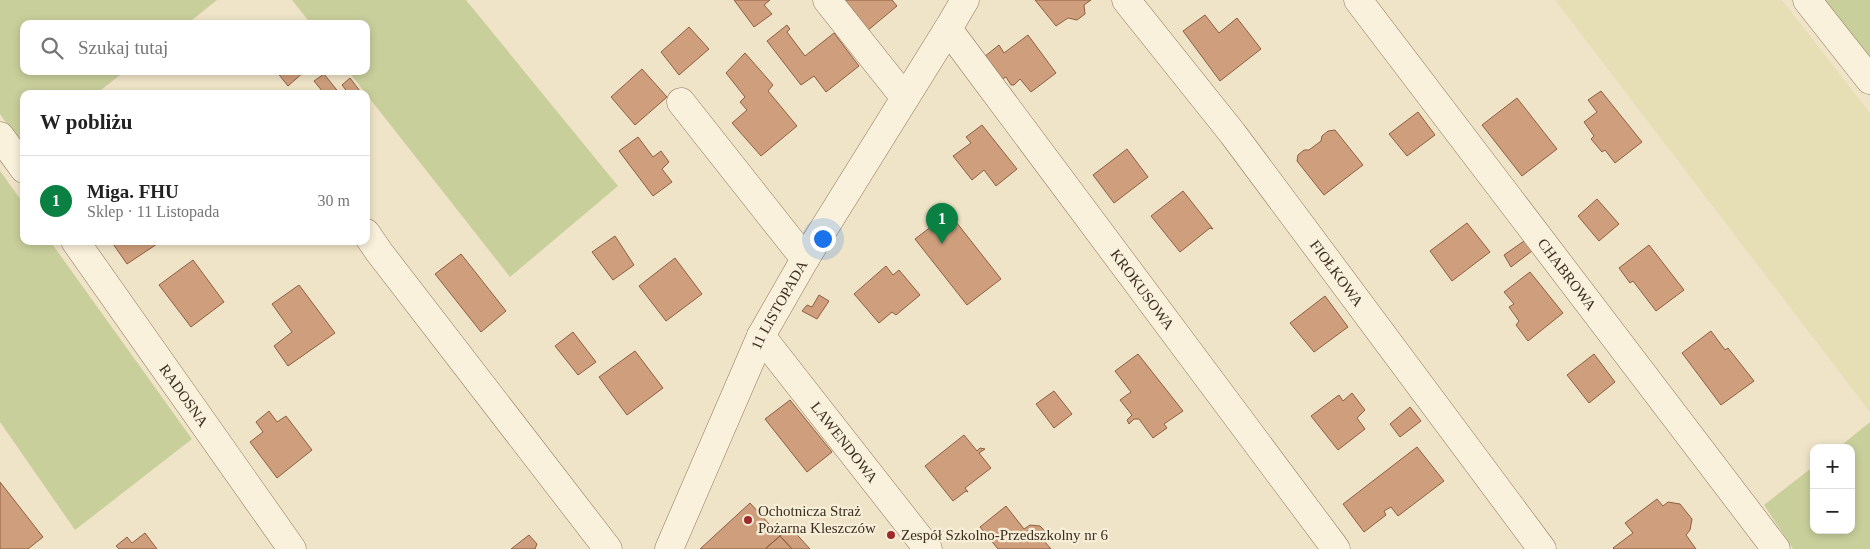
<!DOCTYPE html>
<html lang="pl">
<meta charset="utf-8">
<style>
body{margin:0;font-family:"Times New Roman",serif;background:#f6f6f6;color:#222}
.controls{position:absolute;right:15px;bottom:15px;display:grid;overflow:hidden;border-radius:10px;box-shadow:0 2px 8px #0003}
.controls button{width:45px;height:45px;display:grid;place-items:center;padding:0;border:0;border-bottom:1px solid #e0e0e0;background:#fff;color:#222;font:25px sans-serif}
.you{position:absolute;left:822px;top:238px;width:18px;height:18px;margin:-12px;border:4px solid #fff;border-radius:50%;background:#1a73e8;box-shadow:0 0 0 8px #1a73e833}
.badge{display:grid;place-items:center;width:32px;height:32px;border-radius:50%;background:#0b8043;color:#fff;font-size:16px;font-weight:700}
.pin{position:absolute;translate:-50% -41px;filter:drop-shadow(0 1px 2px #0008)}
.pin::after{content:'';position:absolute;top:26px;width:18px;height:15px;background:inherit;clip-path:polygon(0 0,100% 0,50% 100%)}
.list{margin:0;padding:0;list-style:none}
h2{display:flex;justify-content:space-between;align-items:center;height:65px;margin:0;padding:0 20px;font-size:21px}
h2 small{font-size:16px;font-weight:400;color:#767676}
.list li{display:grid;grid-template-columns:32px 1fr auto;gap:15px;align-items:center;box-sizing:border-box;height:90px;padding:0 20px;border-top:1px solid #e0e0e0}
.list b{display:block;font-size:19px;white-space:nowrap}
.list p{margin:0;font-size:16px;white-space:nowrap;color:#767676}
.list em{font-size:16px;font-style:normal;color:#767676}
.icon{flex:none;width:28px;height:28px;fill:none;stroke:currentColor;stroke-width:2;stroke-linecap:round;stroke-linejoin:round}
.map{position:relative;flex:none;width:1870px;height:549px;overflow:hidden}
.search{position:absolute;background:#fff;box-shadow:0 2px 8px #0003;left:20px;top:20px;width:350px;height:55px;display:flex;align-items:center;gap:12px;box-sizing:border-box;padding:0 18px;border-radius:10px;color:#767676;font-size:19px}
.panel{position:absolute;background:#fff;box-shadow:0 2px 8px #0003;left:20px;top:90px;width:350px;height:155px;border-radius:10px}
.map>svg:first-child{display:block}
.farmland{fill:#e6deb5}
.green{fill:#c9cf9b}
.building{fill:#cf9f7d;stroke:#8d5f41}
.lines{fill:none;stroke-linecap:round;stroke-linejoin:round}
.minor-casing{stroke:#8d765c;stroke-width:29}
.minor{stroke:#faf1dc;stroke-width:28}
.poi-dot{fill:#9e2a2b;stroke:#f7eed8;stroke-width:2}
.labels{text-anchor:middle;stroke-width:4.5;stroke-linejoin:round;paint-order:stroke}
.street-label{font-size:15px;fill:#3d2e20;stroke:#f7eed8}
.poi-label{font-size:15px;fill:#3d2e20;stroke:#f7eed8;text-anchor:start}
</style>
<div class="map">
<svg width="1870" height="549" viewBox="0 0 1870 549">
<rect width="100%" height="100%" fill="#f0e4c8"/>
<path class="farmland" d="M 1555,0 L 1782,0 L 1870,113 L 1870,412 Z"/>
<path class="green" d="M 0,0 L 217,0 L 187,24 L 24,24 L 24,71 L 125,71 L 96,94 L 24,94 L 24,148 L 0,114 Z
M 292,0 L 466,0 L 618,186 L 510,277 L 348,71 L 366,71 L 366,24 L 311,24 Z
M 1819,0 L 1870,0 L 1870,65 Z
M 0,171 L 24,204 L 24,241 L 50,241 L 192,439 L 75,530 L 0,422 Z
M 1870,422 L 1870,549 L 1793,549 L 1764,505 L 1814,466 L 1814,530 L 1851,530 L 1851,448 L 1838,448 Z"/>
<path class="building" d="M 734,0 L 770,0 L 764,5 L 772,14 L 754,27 Z
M 842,0 L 892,0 L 897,6 L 867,31 Z
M 1035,0 L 1091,0 L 1084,5 L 1085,14 L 1077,20 L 1068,18 L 1056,26 Z
M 1205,15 L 1219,33 L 1237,18 L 1261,49 L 1220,81 L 1183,31 Z
M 787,25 L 790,29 L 787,32 L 805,56 L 834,33 L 859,66 L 826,92 L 814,76 L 801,85 L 767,41 Z
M 689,27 L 709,49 L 679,75 L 661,52 Z
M 1028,35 L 1056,73 L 1031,92 L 1020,79 L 1014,85 L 1011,85 L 1006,77 L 1002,79 L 984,57 L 999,45 L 1004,53 Z
M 745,53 L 773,85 L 768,91 L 797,126 L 761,156 L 732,123 L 747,110 L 740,102 L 745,97 L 726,73 Z
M 642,69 L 667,97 L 635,125 L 611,97 Z
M 276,71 L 305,71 L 288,86 Z
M 324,74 L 340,94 L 321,94 L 323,92 L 314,81 Z
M 350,78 L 360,91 L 356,94 L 349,94 L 342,85 Z
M 1601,91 L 1642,142 L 1615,163 L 1605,150 L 1602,152 L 1591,139 L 1594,136 L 1584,122 L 1597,112 L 1588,100 Z
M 1517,98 L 1557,149 L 1522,176 L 1482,125 Z
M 1418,112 L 1435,135 L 1407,156 L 1389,134 Z
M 982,125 L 1017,169 L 996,186 L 984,170 L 972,180 L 953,156 L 971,143 L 966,137 Z
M 1335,130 L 1363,165 L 1324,195 L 1297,161 L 1298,155 L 1304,150 L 1309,150 L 1321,141 L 1322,136 L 1328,131 Z
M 638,137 L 653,157 L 661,151 L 669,162 L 662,169 L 672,182 L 653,196 L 619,151 Z
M 1127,149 L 1148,177 L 1114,203 L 1093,175 Z
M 1183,191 L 1213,229 L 1210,228 L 1180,252 L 1151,216 Z
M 1597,199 L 1619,224 L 1599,241 L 1578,216 Z
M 949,213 L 1001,279 L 967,305 L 915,239 Z
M 1467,223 L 1490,252 L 1452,281 L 1430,251 Z
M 615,236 L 634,265 L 613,280 L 592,252 Z
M 111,241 L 159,241 L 160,242 L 127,264 Z
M 1524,241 L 1532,251 L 1511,267 L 1504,255 Z
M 1649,245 L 1684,290 L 1656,311 L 1633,281 L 1630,283 L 1619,268 Z
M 461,254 L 506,311 L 481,332 L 435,274 Z
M 675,258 L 702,294 L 666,321 L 639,286 Z
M 193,260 L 224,302 L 191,327 L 159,285 Z
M 886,266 L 893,275 L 899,270 L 920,295 L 896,315 L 892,312 L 879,323 L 854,294 Z
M 1530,272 L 1563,313 L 1528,341 L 1516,325 L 1519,321 L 1509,307 L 1514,304 L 1504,292 Z
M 299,285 L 335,333 L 288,366 L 274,346 L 292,332 L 272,304 Z
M 819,295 L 829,301 L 817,319 L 802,311 L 807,305 L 812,307 Z
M 1325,296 L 1348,327 L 1314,352 L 1290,323 Z
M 1711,331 L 1725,350 L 1728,348 L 1754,381 L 1721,405 L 1682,353 Z
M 573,332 L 596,362 L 578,375 L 555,346 Z
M 635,351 L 663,388 L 627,415 L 599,377 Z
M 1138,354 L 1183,411 L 1164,424 L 1167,428 L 1153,438 L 1139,419 L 1134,419 L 1129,424 L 1127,420 L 1132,415 L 1120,400 L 1131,392 L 1115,371 Z
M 1594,354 L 1615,382 L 1589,403 L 1567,375 Z
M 1054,391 L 1072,414 L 1054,428 L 1036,404 Z
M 1352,393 L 1365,410 L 1357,418 L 1365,429 L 1338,450 L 1311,416 L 1339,395 L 1343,401 Z
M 790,400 L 832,452 L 807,472 L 765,419 Z
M 1410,407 L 1421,421 L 1400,437 L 1390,424 Z
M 269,411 L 277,422 L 286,416 L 312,450 L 277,478 L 250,442 L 263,432 L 256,422 Z
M 964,435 L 977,451 L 980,448 L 985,449 L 979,453 L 991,468 L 965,488 L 968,492 L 966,491 L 953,501 L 925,466 Z
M 1417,447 L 1444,481 L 1398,516 L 1391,507 L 1384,511 L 1386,515 L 1364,532 L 1343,504 Z
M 0,482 L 43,537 L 28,549 L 0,549 Z
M 1657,499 L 1663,506 L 1668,502 L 1680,504 L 1692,519 L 1690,530 L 1686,535 L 1696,549 L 1614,549 L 1613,548 L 1633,533 L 1625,523 Z
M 750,503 L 780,536 L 765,549 L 700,549 Z
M 1006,506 L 1024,529 L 1030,525 L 1040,526 L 1046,532 L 1045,542 L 1051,549 L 998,549 L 980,527 Z
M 790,527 L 810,549 L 792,549 L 780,536 Z
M 145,533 L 157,549 L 119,549 L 116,546 L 127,537 L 132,543 Z
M 529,535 L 537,544 L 535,549 L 511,549 Z
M 780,536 L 792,549 L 765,549 Z"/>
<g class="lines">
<defs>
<g id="minor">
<path d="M 827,0 L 905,98"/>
<path id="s1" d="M 1126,0 L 1233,134 L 1542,549"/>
<path id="s2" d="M 1358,0 L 1776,549"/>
<path d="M 1807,0 L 1870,80"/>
<path id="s3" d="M 948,29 L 1336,549"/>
<path d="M 681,102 L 805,259"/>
<path d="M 0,136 L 24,169"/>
<path d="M 366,233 L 379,252 L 608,549"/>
<path id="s4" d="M 75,241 L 292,549"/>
<path id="s5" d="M 761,336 L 928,549"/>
<path id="s6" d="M 669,549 L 761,336 L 805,259 L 948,29 L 965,0"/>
</g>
</defs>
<use href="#minor" class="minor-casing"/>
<use href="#minor" class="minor"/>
</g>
<g class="poi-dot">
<circle cx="748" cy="520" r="5"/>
<circle cx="891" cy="535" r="5"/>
</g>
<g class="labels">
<g class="street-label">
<text dy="5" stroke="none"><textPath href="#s1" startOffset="345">FIOŁKOWA</textPath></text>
<text dy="5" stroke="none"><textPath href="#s2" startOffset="345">CHABROWA</textPath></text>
<text dy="5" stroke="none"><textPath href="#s3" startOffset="325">KROKUSOWA</textPath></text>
<text dy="5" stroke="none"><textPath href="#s6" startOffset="268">11 LISTOPADA</textPath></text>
<text dy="5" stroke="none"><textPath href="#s4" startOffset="189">RADOSNA</textPath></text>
<text dy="5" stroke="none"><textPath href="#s5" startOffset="135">LAWENDOWA</textPath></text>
</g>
<g class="poi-label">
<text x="758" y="516">Ochotnicza Straż<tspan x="758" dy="17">Pożarna Kleszczów</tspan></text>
<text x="901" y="540">Zespół Szkolno-Przedszkolny nr 6</text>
</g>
</g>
</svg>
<div class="controls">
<button>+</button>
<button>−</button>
</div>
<div class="you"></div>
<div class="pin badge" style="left:942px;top:244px">1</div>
<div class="search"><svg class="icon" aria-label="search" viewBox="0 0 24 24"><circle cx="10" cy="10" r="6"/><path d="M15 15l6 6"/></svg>Szukaj tutaj</div>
<section class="panel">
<h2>W pobliżu<small></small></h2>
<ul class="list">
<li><span class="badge">1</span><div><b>Miga. FHU</b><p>Sklep · 11 Listopada</p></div><em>30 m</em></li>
</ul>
</section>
</div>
